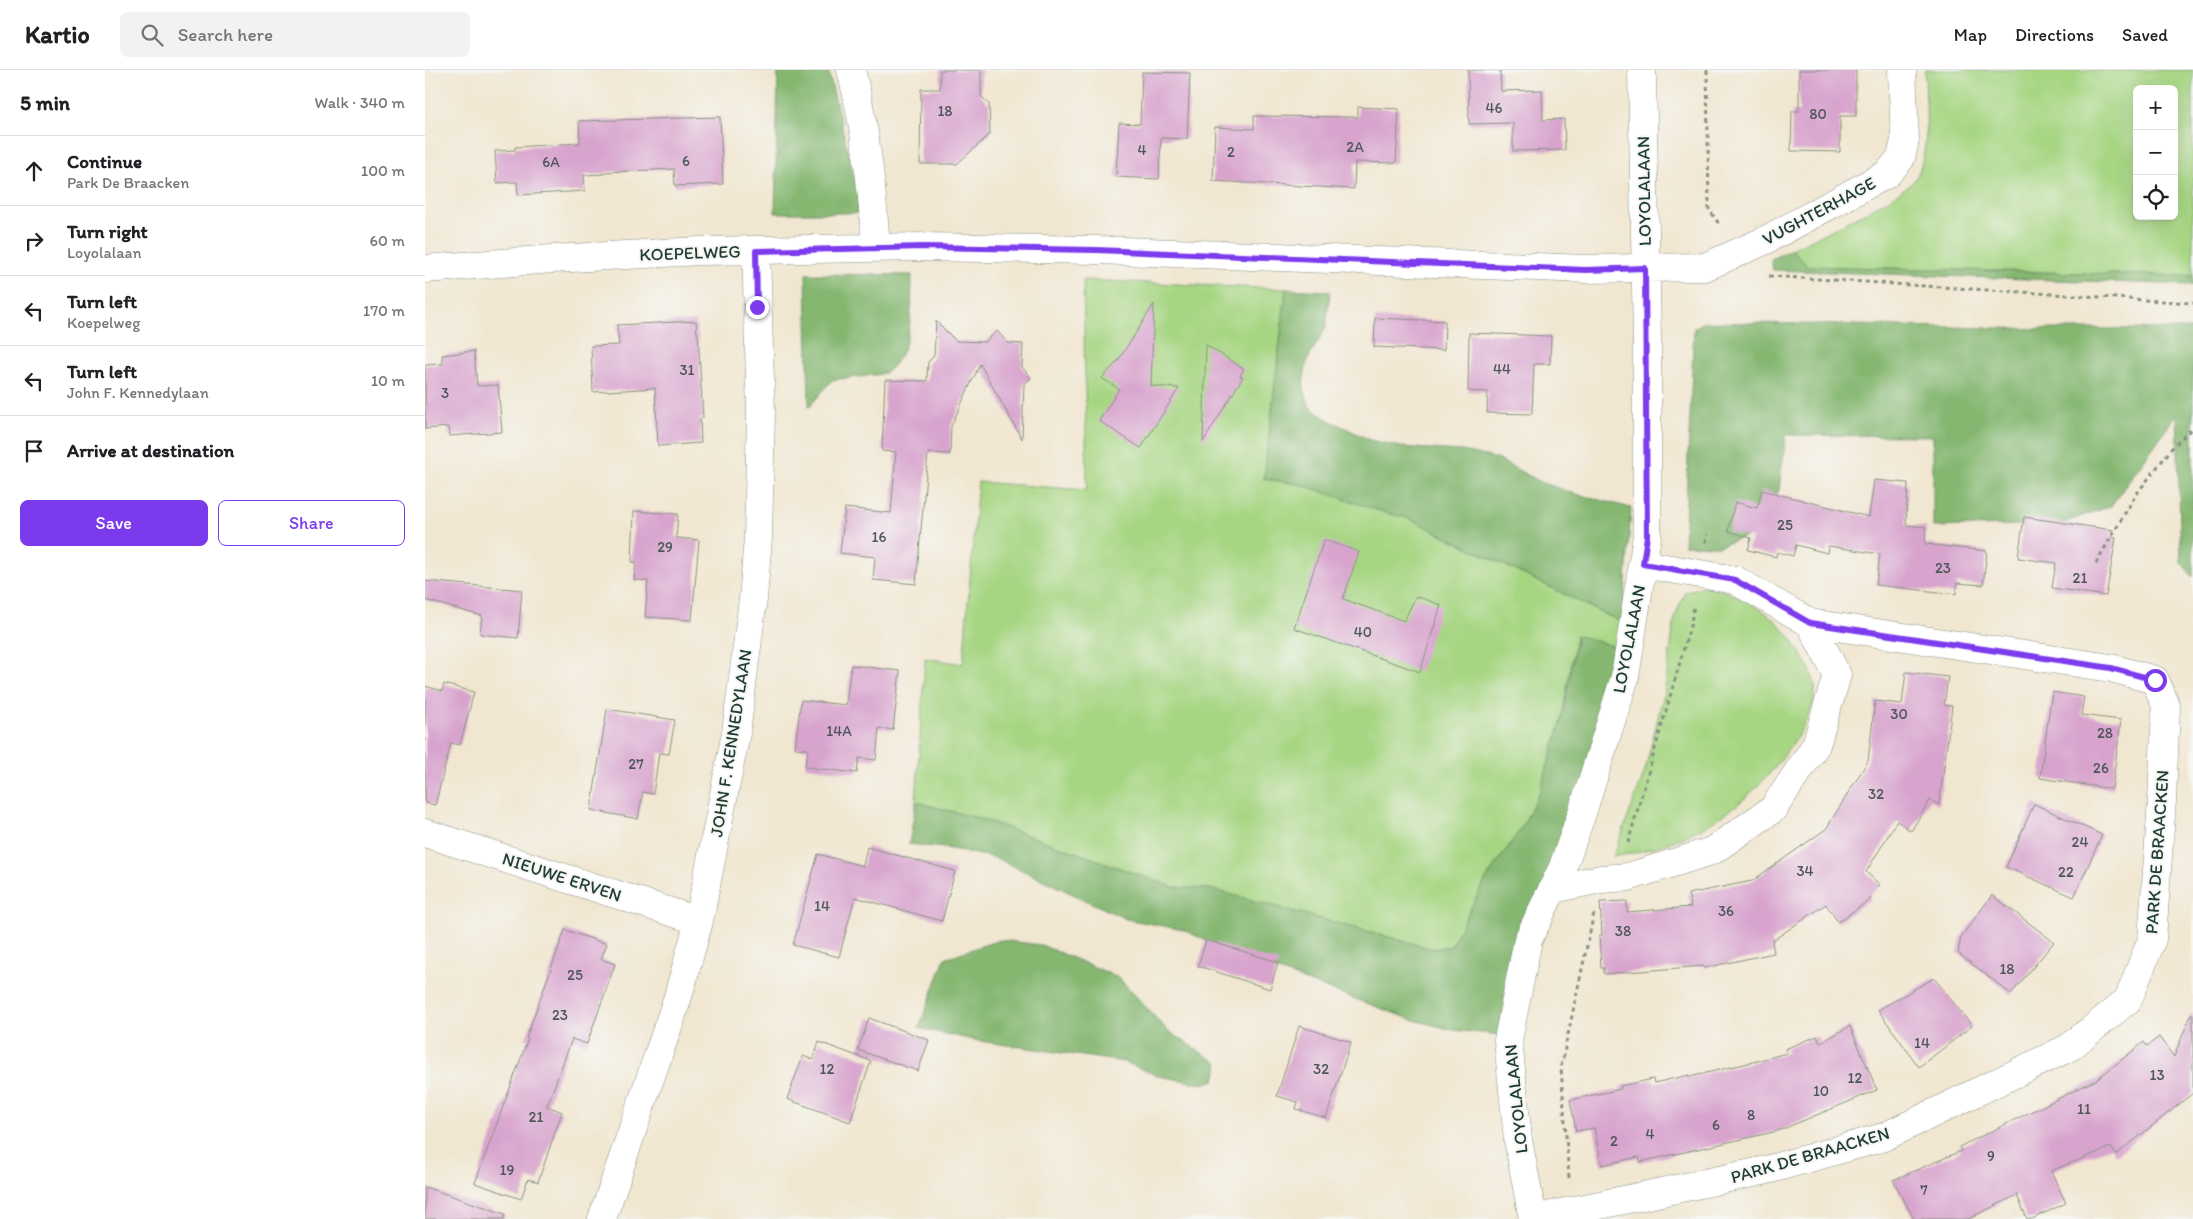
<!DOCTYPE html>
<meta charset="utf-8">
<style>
body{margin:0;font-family:Itim,sans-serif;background:#f2f2f2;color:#202124}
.controls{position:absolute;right:15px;top:15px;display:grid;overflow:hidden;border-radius:8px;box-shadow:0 5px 20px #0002}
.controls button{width:45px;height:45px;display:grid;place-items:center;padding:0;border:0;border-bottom:1px solid #e0e0e0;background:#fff;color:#202124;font:25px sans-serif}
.stop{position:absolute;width:15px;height:15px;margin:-11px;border:4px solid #7c3aed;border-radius:50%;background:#fff}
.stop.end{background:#7c3aed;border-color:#fff;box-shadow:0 1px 5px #0008}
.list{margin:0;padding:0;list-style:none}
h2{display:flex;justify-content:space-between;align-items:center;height:65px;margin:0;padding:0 20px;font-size:21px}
h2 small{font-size:16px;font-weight:400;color:#757577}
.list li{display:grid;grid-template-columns:32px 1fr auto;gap:15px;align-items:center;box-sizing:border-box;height:70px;padding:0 20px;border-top:1px solid #e0e0e0}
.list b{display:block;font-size:19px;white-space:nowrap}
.list p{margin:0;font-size:16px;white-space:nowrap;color:#757577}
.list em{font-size:16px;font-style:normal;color:#757577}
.actions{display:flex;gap:10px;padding:15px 20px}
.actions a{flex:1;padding:11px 0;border:1px solid #7c3aed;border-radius:8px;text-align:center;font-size:18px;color:#7c3aed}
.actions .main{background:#7c3aed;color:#fff}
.icon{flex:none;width:28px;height:28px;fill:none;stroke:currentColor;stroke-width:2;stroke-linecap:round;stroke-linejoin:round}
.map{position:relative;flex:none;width:1768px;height:1149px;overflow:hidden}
header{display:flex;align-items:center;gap:30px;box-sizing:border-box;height:70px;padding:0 25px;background:#fff;border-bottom:1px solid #e0e0e0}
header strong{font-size:24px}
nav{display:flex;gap:28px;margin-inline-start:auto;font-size:18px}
.search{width:350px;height:45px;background:#f2f2f2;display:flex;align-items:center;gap:12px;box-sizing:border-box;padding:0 18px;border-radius:8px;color:#757577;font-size:19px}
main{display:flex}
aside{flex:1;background:#fff}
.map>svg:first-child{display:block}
.green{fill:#a7d683;stroke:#638a5c;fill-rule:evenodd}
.forest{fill:#85b771;stroke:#527a52}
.building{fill:#d8a4ce}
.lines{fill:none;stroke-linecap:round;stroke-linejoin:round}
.minor-casing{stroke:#889282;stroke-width:29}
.path{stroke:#889282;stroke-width:3;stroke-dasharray:4 4;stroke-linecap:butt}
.minor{stroke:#fff;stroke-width:28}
.route{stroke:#7c3aed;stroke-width:6}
.labels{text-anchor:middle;stroke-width:4;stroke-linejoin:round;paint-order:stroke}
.number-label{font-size:15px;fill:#4d575a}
.street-label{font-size:18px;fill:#1f3d34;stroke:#f6f6f2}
</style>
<header>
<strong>Kartio</strong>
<div class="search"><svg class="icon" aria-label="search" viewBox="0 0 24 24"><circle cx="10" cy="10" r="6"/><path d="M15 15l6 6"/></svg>Search here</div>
<nav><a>Map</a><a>Directions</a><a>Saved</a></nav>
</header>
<main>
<aside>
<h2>5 min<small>Walk · 340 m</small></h2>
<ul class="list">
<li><svg class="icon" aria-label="ahead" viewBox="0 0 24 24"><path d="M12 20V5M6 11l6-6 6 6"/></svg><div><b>Continue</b><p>Park De Braacken</p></div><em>100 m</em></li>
<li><svg class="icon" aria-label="right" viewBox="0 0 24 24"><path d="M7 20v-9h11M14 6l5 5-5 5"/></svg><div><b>Turn right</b><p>Loyolalaan</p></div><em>60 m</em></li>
<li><svg class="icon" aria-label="left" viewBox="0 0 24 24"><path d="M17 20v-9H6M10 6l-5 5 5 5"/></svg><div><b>Turn left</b><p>Koepelweg</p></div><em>170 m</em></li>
<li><svg class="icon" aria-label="left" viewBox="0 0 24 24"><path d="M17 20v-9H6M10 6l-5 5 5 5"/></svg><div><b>Turn left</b><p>John F. Kennedylaan</p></div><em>10 m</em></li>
<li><svg class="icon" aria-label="arrive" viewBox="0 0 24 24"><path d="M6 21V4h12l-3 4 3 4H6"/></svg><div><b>Arrive at destination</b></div></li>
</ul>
<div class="actions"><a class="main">Save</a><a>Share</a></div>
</aside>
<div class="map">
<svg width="1768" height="1149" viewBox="0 0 1768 1149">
<rect width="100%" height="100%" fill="#f6f6f2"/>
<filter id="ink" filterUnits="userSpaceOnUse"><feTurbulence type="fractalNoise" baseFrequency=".02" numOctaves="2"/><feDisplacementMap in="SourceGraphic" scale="10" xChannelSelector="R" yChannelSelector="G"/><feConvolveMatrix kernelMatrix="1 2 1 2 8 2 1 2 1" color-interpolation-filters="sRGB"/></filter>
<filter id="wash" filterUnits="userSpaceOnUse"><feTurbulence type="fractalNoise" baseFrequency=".0096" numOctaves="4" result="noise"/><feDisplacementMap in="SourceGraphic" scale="20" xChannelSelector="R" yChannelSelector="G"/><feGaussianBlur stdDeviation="1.12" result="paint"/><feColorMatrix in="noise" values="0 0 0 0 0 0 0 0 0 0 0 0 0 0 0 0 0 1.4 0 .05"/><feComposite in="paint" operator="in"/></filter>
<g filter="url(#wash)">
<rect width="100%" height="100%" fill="#f1e6d0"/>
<path class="green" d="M 1500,0 L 1768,0 L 1768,206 L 1382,196 L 1367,179 C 1390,167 1483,125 1492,106 C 1506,75 1500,33 1500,0 ZM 1712,19 L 1749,19 L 1749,146 L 1712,146 Z
M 658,210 L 861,219 L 839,409 L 874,414 L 961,443 L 983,448 L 1198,553 L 1194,578 L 1151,565 L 1136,653 L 1115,721 L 1097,757 L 1061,809 L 1027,876 L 1008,879 L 785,819 L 748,817 L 560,750 L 491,732 L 500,588 L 538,594 L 553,412 L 662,420 Z
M 1283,515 C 1319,527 1351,543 1371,576 C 1380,589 1388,602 1390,617 C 1392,634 1377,660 1368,673 C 1323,739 1267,774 1188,787 L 1219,704 L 1240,619 L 1250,547 L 1260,522 Z"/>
<path class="forest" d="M 353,0 L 403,0 L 434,127 L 432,143 L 350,143 Z
M 1367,179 L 1382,196 L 1768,206 L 1768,215 L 1348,200 L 1346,189 Z
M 381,204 L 487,205 C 486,234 489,283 461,302 C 454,306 417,308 407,310 L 384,337 Z
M 861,219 L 905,221 L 901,257 L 882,291 L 878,313 L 884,336 L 900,348 L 945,370 L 975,377 L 1037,381 L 1070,388 L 1116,412 L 1144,422 L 1206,438 L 1198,553 L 983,448 L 961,443 L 874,414 L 839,409 Z
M 1279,252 L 1620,259 L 1768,259 L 1768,507 L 1756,492 L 1752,344 L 1686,436 L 1634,454 L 1508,457 L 1508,366 L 1361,365 L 1354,420 L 1330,463 L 1294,476 L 1259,475 L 1269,258 Z
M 1152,565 L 1194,578 L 1146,765 L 1082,902 L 1075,965 L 1028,960 L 985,949 L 810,885 L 759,860 L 701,849 L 571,788 L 527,779 L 484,774 L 491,732 L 560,750 L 748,817 L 785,819 L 1008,879 L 1026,876 L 1061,809 L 1097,757 L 1115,721 L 1136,653 Z
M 575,870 L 616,875 L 693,907 L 742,960 L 794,994 L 790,1010 L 777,1014 L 734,1006 L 699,992 L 548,970 L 494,958 L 520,888 Z"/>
<g id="blocks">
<path class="building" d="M 515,0 L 556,0 L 556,26 L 564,34 L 565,64 L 532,94 L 495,94 L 496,19 L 515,19 Z
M 1043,0 L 1075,0 L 1076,21 L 1117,20 L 1118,50 L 1139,49 L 1140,80 L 1088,81 L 1088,53 L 1044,54 Z
M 1374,0 L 1431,0 L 1431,46 L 1415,46 L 1415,82 L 1366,81 L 1367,41 L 1374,41 Z
M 717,2 L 765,3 L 762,69 L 736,68 L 734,109 L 691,107 L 694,53 L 715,54 Z
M 933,37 L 974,39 L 971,93 L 930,92 L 929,119 L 788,111 L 790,57 L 829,59 L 829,46 L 933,47 Z
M 295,47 L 298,114 L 250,116 L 249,99 L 180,102 L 180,104 L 159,105 L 160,121 L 93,125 L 92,112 L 72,113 L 70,81 L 90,80 L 90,77 L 155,73 L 154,51 Z
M 729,234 L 726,316 L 754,318 L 716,378 L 674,351 L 694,319 L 677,308 L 693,291 Z
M 950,248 L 1020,251 L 1019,280 L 949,277 Z
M 271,251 L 272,264 L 273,264 L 278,348 L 275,348 L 276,373 L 233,376 L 230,318 L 168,322 L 166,276 L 194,275 L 192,255 Z
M 511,251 L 531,271 L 560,272 L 572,261 L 583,273 L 598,274 L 597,297 L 606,308 L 599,314 L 597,369 L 555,294 L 526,356 L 525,384 L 503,383 L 491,514 L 448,510 L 450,487 L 415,483 L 420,438 L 466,443 L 471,382 L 457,381 L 460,310 L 502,311 L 503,292 L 509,286 Z
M 1044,263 L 1126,266 L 1125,294 L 1109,294 L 1107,344 L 1062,343 L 1063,322 L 1043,321 Z
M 781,275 L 819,299 L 815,306 L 818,307 L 778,372 Z
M 49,281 L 52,316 L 73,315 L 77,362 L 24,366 L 23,357 L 0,359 L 0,295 L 18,294 L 17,285 Z
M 1449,410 L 1483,413 L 1481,455 L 1501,457 L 1500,474 L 1562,481 L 1558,515 L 1532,513 L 1531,524 L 1451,515 L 1455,484 L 1403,476 L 1402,483 L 1371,475 L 1368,486 L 1352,482 L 1351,487 L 1323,480 L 1326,468 L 1303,461 L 1310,432 L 1332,438 L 1337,420 L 1444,447 Z
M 209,441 L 253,444 L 251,468 L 274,470 L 267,550 L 220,547 L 223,511 L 209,510 L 211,492 L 207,492 Z
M 1599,447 L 1688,460 L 1686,467 L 1691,468 L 1681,526 L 1627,518 L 1631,493 L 1593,488 Z
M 899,470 L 934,482 L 918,529 L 979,551 L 991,526 L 1016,535 L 995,602 L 869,558 Z
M 0,511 L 97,520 L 93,568 L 55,564 L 57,546 L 0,530 Z
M 426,595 L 475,601 L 468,660 L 454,658 L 451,690 L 434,688 L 432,703 L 380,697 L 383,679 L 370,678 L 376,630 L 421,635 Z
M 1481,602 L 1523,607 L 1519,635 L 1527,636 L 1514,735 L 1505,730 L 1486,761 L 1472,751 L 1441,802 L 1455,815 L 1444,826 L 1446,829 L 1413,852 L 1401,834 L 1347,871 L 1349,883 L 1279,898 L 1278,896 L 1179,904 L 1179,898 L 1176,898 L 1174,865 L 1177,865 L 1175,832 L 1202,831 L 1202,842 L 1266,837 L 1263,824 L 1327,811 L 1401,759 L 1443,691 L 1450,631 L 1477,634 Z
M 19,614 L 49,622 L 35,675 L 26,673 L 10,735 L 0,733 L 0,616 L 17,621 Z
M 1627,622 L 1659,627 L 1656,645 L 1696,650 L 1687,719 L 1615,708 Z
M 182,639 L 250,650 L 244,684 L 234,683 L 228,724 L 218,722 L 213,749 L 166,740 Z
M 1609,734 L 1677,765 L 1649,827 L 1581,797 Z
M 442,777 L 530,801 L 517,851 L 430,827 L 414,887 L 368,875 L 393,784 L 438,796 Z
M 1567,825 L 1629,872 L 1586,924 L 1533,883 L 1536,867 Z
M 140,860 L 182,874 L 176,889 L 190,894 L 162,974 L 147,969 L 122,1036 L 137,1042 L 113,1112 L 103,1109 L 96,1129 L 50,1113 L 103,969 L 101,968 Z
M 781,870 L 853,892 L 845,919 L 773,896 Z
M 1509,908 L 1547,956 L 1494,997 L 1453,940 Z
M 1766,944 L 1768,944 L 1768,1023 L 1691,1085 L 1686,1077 L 1626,1101 L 1641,1133 L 1607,1149 L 1602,1149 L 1592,1125 L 1543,1149 L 1489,1149 L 1468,1110 L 1536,1081 L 1534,1077 L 1671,1010 L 1719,972 L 1722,976 L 1734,967 L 1749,987 Z
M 444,948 L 504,970 L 493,1001 L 433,980 Z
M 874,956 L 926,972 L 901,1048 L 871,1039 L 873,1032 L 852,1026 Z
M 1425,956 L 1452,1020 L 1353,1061 L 1215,1092 L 1214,1087 L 1177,1095 L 1169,1058 L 1151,1061 L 1145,1030 L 1196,1019 L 1195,1016 L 1228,1009 L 1229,1013 L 1264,1005 L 1264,1007 L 1328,992 L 1362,983 L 1360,979 L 1392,966 L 1395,973 Z
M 394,972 L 446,991 L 425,1052 L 362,1029 L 378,986 L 388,990 Z
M 0,1117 L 80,1144 L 79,1149 L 0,1149 Z"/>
</g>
</g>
<g filter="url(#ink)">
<use href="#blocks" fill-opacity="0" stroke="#889282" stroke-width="1"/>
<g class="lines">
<defs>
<path id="minor" d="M 426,0 C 441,58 447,118 451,178
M 0,199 L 127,189 L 276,181 L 499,177 L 671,180 L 1161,199 L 1280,197 L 1339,171 L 1462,104 L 1476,88 L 1480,70 L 1477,0
M 0,763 L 274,851
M 1127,819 L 1176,809 L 1203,807 L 1287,781 L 1348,739 L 1391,675 L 1412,605 L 1385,553 L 1310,510 L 1217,494
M 177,1149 L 252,930 L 274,851 L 311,663 L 328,529 L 333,468 L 336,343 L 331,181
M 1108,1149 L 1342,1100 L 1459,1067 L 1645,977 L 1703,930 L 1727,869 L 1737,731 L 1741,636 L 1730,610 L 1686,598 L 1385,553
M 1108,1149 L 1093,1070 L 1083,970 L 1103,870 L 1138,797 L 1158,740 L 1200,607 L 1222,466 L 1222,271 L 1217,0"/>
</defs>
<use href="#minor" class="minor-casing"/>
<path class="path" d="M 1282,0 L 1284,139 L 1294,154
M 1344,206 L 1768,233
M 1281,473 L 1282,464
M 1671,493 L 1710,426 L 1747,378 L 1768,357
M 1203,773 L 1265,557 L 1269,536
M 1144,1108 L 1136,997 L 1169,843"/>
<use href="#minor" class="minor"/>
</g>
</g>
<g class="lines" filter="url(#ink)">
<path class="route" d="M 332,237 L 331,181 L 499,177 L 671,180 L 1161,200 L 1220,198 L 1222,466 L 1218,494 L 1310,510 L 1385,553 L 1686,598 L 1730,610"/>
</g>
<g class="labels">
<g class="number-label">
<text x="1069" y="43">46</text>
<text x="520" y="46">18</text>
<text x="1393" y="49">80</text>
<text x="930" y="82">2A</text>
<text x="717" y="85">4</text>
<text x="806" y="87">2</text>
<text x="261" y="96">6</text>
<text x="126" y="97">6A</text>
<text x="1077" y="304">44</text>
<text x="262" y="305">31</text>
<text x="20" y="328">3</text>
<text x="1360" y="460">25</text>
<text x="454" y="472">16</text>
<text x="240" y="482">29</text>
<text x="1518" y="503">23</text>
<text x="1655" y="513">21</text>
<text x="938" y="567">40</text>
<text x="1474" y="649">30</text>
<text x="414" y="666">14A</text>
<text x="1680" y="668">28</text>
<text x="211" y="699">27</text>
<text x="1676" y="703">26</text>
<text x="1451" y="729">32</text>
<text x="1655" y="777">24</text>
<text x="1380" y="806">34</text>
<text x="1641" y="807">22</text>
<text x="397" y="841">14</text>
<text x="1301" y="846">36</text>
<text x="1198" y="866">38</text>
<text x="1582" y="904">18</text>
<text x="150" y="910">25</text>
<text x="135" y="950">23</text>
<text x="1497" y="978">14</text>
<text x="402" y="1004">12</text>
<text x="896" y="1004">32</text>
<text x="1732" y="1010">13</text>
<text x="1430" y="1013">12</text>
<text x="1396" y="1026">10</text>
<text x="1659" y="1044">11</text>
<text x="1326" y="1050">8</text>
<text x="111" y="1052">21</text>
<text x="1291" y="1060">6</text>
<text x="1225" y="1069">4</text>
<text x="1189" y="1076">2</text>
<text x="1566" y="1091">9</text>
<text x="82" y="1105">19</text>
<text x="1499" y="1125">7</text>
</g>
<g class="street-label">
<text transform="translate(1219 121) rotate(-91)" y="6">LOYOLALAAN</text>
<text transform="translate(1394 141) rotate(-28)" y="6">VUGHTERHAGE</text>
<text transform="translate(265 183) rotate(-2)" y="6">KOEPELWEG</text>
<text transform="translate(1204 569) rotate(-79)" y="6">LOYOLALAAN</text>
<text transform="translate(306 673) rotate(-81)" y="6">JOHN F. KENNEDYLAAN</text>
<text transform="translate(1732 782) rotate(-86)" y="6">PARK DE BRAACKEN</text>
<text transform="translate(137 807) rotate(18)" y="6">NIEUWE ERVEN</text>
<text transform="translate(1091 1029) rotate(-96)" y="6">LOYOLALAAN</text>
<text transform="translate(1385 1085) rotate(-16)" y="6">PARK DE BRAACKEN</text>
</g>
</g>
</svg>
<div class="controls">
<button>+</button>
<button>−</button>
<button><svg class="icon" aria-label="locate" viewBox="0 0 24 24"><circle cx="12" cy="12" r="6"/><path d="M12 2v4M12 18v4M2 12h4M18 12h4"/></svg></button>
</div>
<div class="stop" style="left:1730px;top:610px"></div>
<div class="stop end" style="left:332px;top:237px"></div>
</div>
</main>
